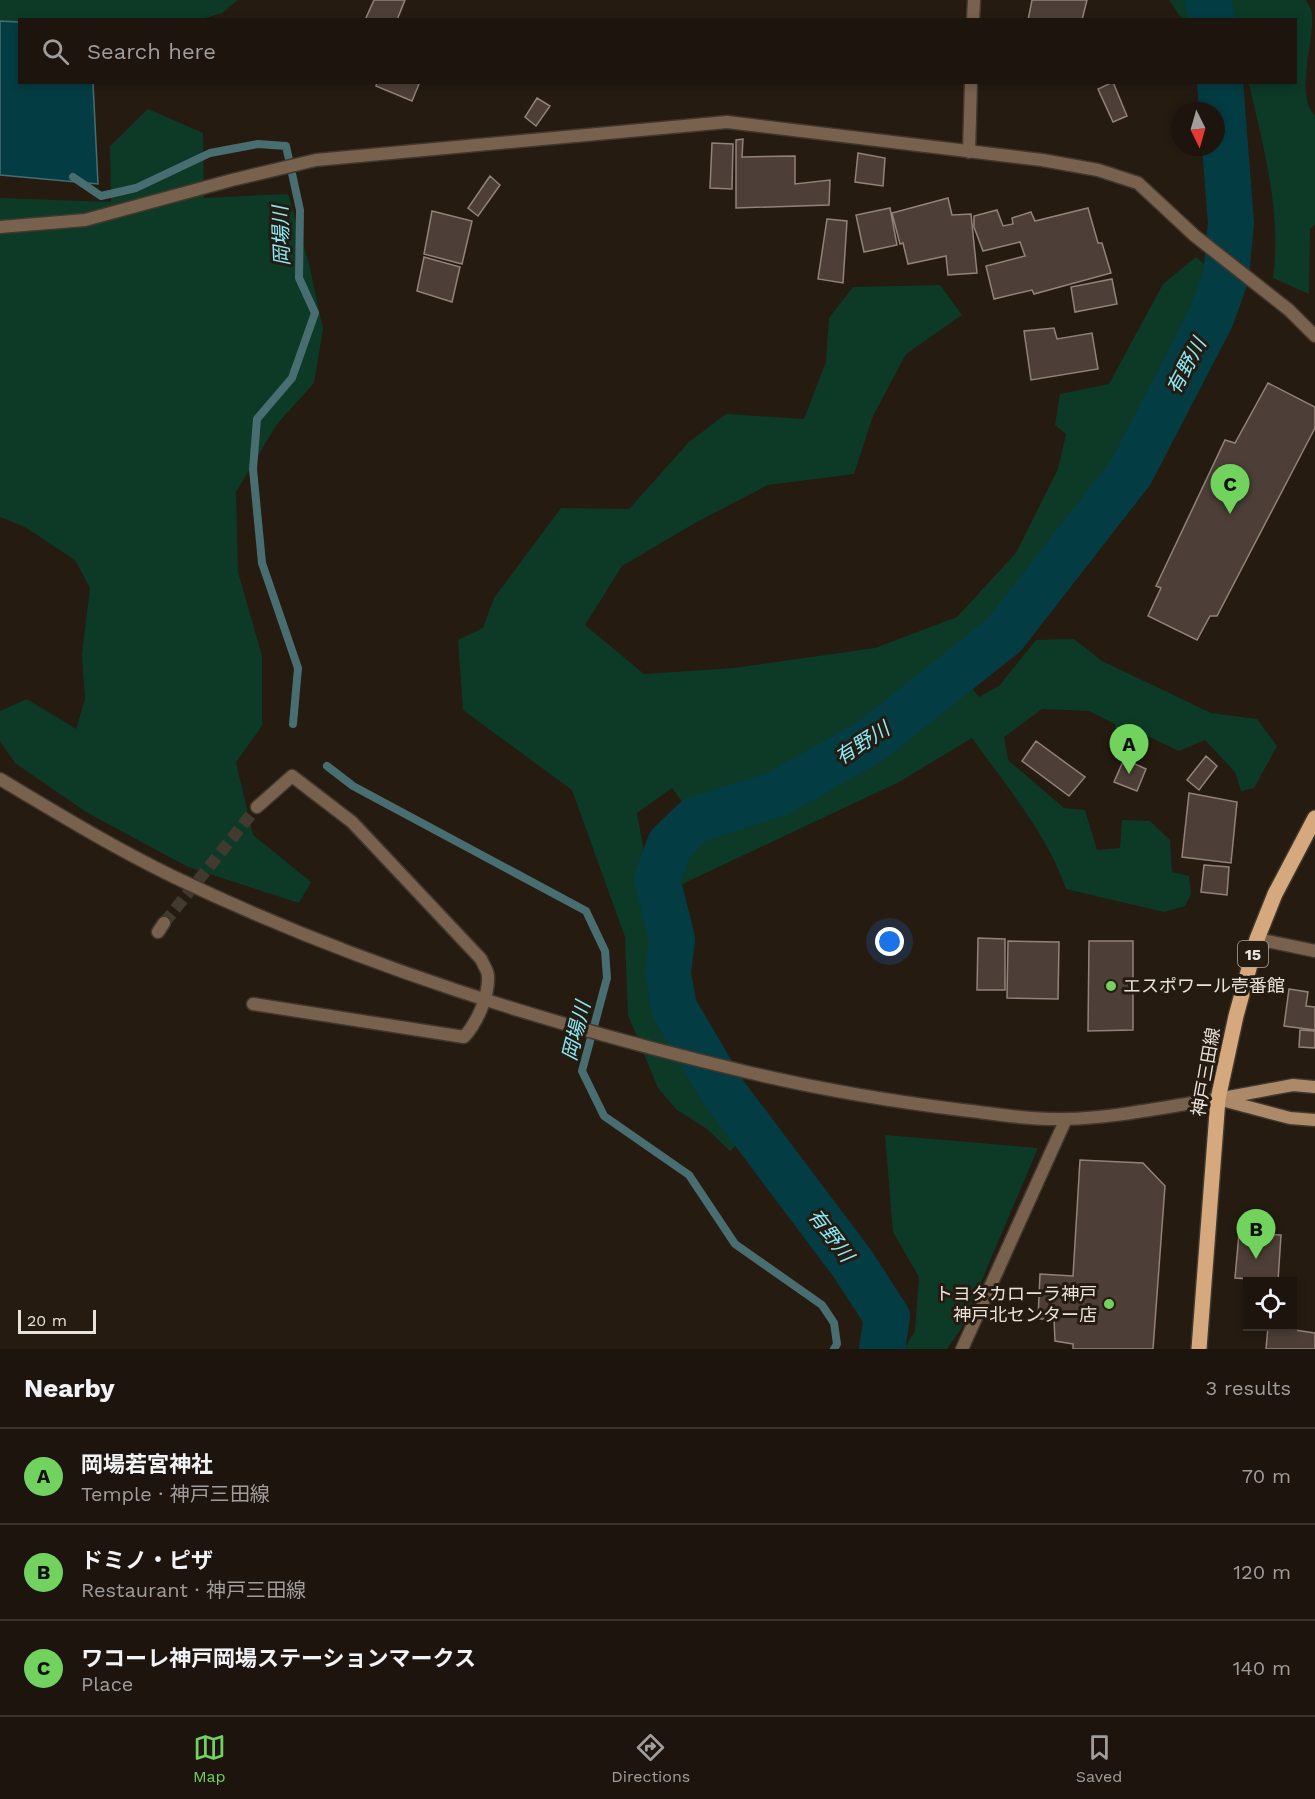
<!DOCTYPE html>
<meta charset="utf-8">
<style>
body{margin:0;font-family:"Work Sans","Noto Sans JP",sans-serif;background:#29211b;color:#f1f3f6}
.controls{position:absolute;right:18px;bottom:18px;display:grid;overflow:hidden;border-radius:0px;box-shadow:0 3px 9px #0003}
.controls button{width:54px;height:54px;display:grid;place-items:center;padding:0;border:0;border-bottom:2px solid #3a332e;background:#1c140d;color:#f1f3f6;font:30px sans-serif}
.compass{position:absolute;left:1171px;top:102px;width:54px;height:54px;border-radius:50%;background:#1c140d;box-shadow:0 3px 9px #0003;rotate:175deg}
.scale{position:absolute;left:18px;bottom:15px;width:78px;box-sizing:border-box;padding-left:6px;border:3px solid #e9e2db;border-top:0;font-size:16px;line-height:21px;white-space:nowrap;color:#e9e2db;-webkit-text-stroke:4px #251b11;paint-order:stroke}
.you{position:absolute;left:890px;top:942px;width:21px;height:21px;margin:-15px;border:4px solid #fff;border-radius:50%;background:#1a73e8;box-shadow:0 0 0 9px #1a73e833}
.badge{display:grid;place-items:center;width:39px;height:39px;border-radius:50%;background:#71d35e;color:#111;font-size:20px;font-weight:700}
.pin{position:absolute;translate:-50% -50px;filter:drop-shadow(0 2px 3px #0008)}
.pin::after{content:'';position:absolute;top:32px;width:21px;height:18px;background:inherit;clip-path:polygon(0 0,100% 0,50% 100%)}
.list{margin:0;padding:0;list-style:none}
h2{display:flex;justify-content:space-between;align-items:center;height:78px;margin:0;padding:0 24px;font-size:26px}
h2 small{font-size:20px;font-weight:400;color:#a09e9d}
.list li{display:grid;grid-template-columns:39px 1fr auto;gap:18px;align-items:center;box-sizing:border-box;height:96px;padding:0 24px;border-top:2px solid #3a332e}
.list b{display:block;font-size:22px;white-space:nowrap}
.list p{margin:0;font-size:20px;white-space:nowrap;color:#a09e9d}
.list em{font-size:20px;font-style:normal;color:#a09e9d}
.icon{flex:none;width:33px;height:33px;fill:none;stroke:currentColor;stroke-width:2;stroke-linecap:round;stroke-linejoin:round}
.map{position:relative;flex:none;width:1315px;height:1349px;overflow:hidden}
.search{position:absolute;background:#1c140d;box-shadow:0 3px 9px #0003;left:18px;right:18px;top:18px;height:66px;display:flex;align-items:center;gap:15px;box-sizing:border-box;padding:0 21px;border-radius:0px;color:#a09e9d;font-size:22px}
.sheet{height:366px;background:#1c140d}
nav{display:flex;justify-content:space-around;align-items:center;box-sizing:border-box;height:84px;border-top:2px solid #3a332e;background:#1c140d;font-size:16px;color:#a09e9d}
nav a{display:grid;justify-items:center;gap:3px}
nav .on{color:#71d35e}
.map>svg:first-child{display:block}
.green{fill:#0c3a27}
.water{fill:#033d43;stroke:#486e71;stroke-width:1.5}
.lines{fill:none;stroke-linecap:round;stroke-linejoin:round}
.stream{stroke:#486e71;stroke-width:8}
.river{stroke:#033d43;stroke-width:46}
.building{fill:#4d3f37;stroke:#92827a;stroke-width:1.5}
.minor-tunnel{stroke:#42392f;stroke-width:12;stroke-dasharray:12 6;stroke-linecap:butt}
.minor-casing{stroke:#40372d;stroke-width:15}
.tertiary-casing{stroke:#40372d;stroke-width:15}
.secondary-casing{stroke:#40372d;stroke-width:15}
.primary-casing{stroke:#40372d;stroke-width:18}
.minor{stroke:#78624e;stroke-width:12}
.tertiary{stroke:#78624e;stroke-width:12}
.secondary{stroke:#ac8a69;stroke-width:12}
.primary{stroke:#d5a87e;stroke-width:15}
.poi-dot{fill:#71d35e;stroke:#251b11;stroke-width:2}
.labels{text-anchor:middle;stroke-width:6;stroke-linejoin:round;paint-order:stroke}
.shield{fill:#251b11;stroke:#aea69e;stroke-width:1.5}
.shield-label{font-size:16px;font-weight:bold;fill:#e9e2db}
.poi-label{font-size:18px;fill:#e9e2db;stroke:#251b11;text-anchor:start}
.street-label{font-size:18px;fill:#e9e2db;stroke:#251b11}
.water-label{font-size:20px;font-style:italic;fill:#87edfa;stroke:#251b11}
</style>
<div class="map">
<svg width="1315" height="1349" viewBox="0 0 1315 1349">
<rect width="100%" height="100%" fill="#251b11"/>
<path class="green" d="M 0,0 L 238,0 L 222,13 L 202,19 L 20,20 L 19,39 L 0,35 Z
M 1169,0 L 1306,0 C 1308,4 1311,9 1312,13 C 1315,39 1294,95 1315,116 L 1315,224 L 1310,229 L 1309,294 L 1273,278 C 1282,211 1263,147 1249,83 L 1296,82 L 1296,20 L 1182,19 Z
M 1201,83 L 1230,83 L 1239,243 L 1208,210 L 1204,147 L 1216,147 L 1216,111 L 1203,111 Z
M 148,109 L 203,133 L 204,198 L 288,194 L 309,264 L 323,329 L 314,383 L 277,424 L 236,492 L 238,572 L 262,656 L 262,726 L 236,762 L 253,835 L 311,882 L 299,903 L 188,867 L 86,812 L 15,763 L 0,741 L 0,711 L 27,699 L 76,729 L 85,699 L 82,654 L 90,588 L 75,560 L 25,527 L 0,517 L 0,198 L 111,202 L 110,146 Z
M 1196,257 L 1237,294 L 1220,340 L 1144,472 L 1092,546 L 1024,623 L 961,676 L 979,697 L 999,686 L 1036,640 L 1074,639 L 1102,661 L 1211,713 L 1257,719 L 1277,746 L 1254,788 L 1241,791 L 1235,772 L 1205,740 L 1179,751 L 1147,736 L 1141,754 L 1115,742 L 1115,724 L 1089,711 L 1042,709 L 1004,737 L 1008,760 L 1064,808 L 1085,810 L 1097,850 L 1120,848 L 1122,820 L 1150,821 L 1170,840 L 1172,872 L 1189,876 L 1191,894 L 1185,906 L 1164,912 L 1066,889 C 1047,833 1006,786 972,738 L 899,782 L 674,888 L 659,843 L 687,808 L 672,788 L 637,813 L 660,940 L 647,987 L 670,1026 L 745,1136 L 730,1151 L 707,1129 L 677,1110 L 658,1088 L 628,1015 L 625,937 L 572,790 L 463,710 L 458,640 L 483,628 L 494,598 L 561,508 L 629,509 L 689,442 L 726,414 L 804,419 L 826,362 L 829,318 L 853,287 L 940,285 L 962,315 L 906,354 L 873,416 L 854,474 L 768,485 L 695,523 L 622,566 L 585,625 L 644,674 L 734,668 L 875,648 L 957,617 L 1016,553 L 1058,469 L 1066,434 L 1055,425 L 1060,394 L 1109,384 L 1163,284 Z
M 885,1135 L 1038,1148 L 961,1329 L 947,1349 L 904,1349 L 915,1331 L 919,1277 L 893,1232 Z"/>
<path class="water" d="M 0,21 L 19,22 L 20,82 L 93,83 L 98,184 L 0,175 Z"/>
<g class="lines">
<path class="stream" d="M 73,177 L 101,196 L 136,188 L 210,153 L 258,144 L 286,146 L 300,210 L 299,278 L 315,313 L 292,378 L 257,419 L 253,469 L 262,563 L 298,668 L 293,724
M 327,766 L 353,786 L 586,911 L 605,951 L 607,978 L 582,1071 L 604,1116 L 689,1175 L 735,1244 L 822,1305 L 834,1323 L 837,1344 L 834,1349"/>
<path class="river" d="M 1208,0 L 1212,20
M 882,1349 L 887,1317 L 852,1263 L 724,1093 L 674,1008 L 668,974 L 672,939 L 657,879 L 670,844 L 695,820 L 779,793 L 872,740 L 1004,635 L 1131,472 L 1211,318 L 1226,276 L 1231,223 L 1220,82"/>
</g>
<path class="building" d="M 374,0 L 405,0 L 397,20 L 365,20 Z
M 1032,0 L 1087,0 L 1082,20 L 1028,20 Z
M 377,82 L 415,82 L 419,84 L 412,101 L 376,86 Z
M 1113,82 L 1127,116 L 1113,122 L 1098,89 Z
M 537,98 L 550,106 L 536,126 L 525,117 Z
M 743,139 L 742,157 L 795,156 L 795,184 L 830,180 L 829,205 L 736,208 L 736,140 Z
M 712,143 L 733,144 L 732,189 L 710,188 Z
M 858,153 L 885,158 L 883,186 L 855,182 Z
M 490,176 L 500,185 L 478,216 L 468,208 Z
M 948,198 L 952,215 L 971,214 L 977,273 L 948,275 L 946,256 L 908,264 L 903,243 L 900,244 L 892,213 Z
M 890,208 L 897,245 L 864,252 L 856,215 Z
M 1088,208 L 1098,243 L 1102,243 L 1111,273 L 1034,294 L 1032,290 L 994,299 L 986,266 L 1025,256 L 1020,242 L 983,251 L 974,227 L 974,216 L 997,210 L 1003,226 L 1013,224 L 1012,218 L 1031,212 L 1035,221 Z
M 432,211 L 472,221 L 462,264 L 424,254 Z
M 827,219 L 847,221 L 843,283 L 818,279 Z
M 424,257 L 460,267 L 452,302 L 417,291 Z
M 1112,279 L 1117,304 L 1075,312 L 1071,287 Z
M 1054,328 L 1057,339 L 1092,333 L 1098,369 L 1031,380 L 1024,331 Z
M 1268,383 L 1315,407 L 1315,428 L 1217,616 L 1210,616 L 1197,640 L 1148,616 L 1161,588 L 1156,586 L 1225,440 L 1235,443 Z
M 1036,741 L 1085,777 L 1069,796 L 1022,761 Z
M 1206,756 L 1217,766 L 1199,790 L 1187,780 Z
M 1124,759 L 1146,769 L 1137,791 L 1114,782 Z
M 1189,793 L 1237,802 L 1231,863 L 1182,857 Z
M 1204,865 L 1229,867 L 1227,895 L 1201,892 Z
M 978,938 L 1005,939 L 1005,990 L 977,990 Z
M 1008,941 L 1059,942 L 1058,999 L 1007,998 Z
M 1089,941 L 1133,941 L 1133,1030 L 1088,1031 Z
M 1289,989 L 1308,992 L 1306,1006 L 1315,1007 L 1315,1030 L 1284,1026 Z
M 1300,1030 L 1315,1031 L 1315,1048 L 1299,1047 Z
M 1080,1160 L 1143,1163 L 1165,1186 L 1153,1349 L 1073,1349 L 1073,1344 L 1055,1341 L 1054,1319 L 1038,1319 L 1040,1274 L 1073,1276 Z
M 1239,1233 L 1281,1235 L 1278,1281 L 1235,1278 Z
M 1268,1326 L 1315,1333 L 1315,1349 L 1266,1349 Z"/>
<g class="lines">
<path class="minor-tunnel" d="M 164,923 L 257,807"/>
<defs>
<path id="minor" d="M 973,20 L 974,0
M 969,152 L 971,82
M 0,227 L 85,220 L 232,180 L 316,160 L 727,122 L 1042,160 L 1098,170 L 1138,183 L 1195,236 L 1289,310 L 1315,336
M 158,932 L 164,923
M 1257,939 L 1315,951
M 253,1004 L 464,1037 C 477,1023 489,996 488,976 C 488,971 483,964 481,959 L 352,822 L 292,776 L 257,807
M 962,1349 L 1066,1119"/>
<path id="tertiary" d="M 0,779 C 57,813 114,848 174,877 C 357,965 550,1025 747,1072 C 818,1089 889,1101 962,1110 C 996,1114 1031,1120 1065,1119 C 1116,1118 1168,1106 1218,1099"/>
<path id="secondary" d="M 1223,1098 L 1293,1085 L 1315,1087
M 1218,1099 L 1290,1118 L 1315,1120"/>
<path id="primary" d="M 1199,1349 L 1218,1099 L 1236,1016 L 1257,939 L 1275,894 L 1315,818"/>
</defs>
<use href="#minor" class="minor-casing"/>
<use href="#tertiary" class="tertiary-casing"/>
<use href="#secondary" class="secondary-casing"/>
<use href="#primary" class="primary-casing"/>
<use href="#minor" class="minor"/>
<use href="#tertiary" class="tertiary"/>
<use href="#secondary" class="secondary"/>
<use href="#primary" class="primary"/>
</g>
<g class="poi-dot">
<circle cx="1111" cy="986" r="6"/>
<circle cx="1109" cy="1304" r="6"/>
</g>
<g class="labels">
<rect class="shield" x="1238" y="941" width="30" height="26" rx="4.5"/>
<g class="shield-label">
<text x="1253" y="960">15</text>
</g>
<g class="poi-label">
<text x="1123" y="992">エスポワール壱番館</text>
<text x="1097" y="1300" text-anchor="end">トヨタカローラ神戸<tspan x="1097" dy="21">神戸北センター店</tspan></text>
</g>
<g class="street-label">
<text transform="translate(1206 1072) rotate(-80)" y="6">神戸三田線</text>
</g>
<g class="water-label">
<text transform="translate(281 236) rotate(-92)" y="7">岡場川</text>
<text transform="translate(1186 366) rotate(-62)" y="7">有野川</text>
<text transform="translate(862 743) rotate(-33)" y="7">有野川</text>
<text transform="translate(576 1031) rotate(-76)" y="7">岡場川</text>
<text transform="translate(831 1235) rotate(53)" y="7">有野川</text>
</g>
</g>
</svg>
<div class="controls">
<button><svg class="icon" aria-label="locate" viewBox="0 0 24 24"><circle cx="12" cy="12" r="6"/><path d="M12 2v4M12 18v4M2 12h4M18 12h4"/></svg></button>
</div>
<svg class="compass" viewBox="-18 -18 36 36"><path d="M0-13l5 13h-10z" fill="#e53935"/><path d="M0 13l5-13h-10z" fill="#a09e9d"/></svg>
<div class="scale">20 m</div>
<div class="you"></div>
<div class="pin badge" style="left:1129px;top:774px">A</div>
<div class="pin badge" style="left:1256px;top:1259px">B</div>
<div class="pin badge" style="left:1230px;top:514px">C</div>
<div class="search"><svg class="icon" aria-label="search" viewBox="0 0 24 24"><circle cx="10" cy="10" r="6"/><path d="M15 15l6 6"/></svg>Search here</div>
</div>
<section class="sheet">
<h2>Nearby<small>3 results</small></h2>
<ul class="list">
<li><span class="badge">A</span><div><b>岡場若宮神社</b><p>Temple · 神戸三田線</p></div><em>70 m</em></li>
<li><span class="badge">B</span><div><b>ドミノ・ピザ</b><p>Restaurant · 神戸三田線</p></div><em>120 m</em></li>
<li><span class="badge">C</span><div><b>ワコーレ神戸岡場ステーションマークス</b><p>Place</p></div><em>140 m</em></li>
</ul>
</section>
<nav>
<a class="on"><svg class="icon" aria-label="map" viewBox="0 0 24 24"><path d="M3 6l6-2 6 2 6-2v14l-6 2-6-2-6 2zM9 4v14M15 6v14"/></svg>Map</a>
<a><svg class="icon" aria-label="directions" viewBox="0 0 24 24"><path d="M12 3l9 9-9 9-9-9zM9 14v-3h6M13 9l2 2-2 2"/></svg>Directions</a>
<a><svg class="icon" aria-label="saved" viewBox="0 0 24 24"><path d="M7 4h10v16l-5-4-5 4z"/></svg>Saved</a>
</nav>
